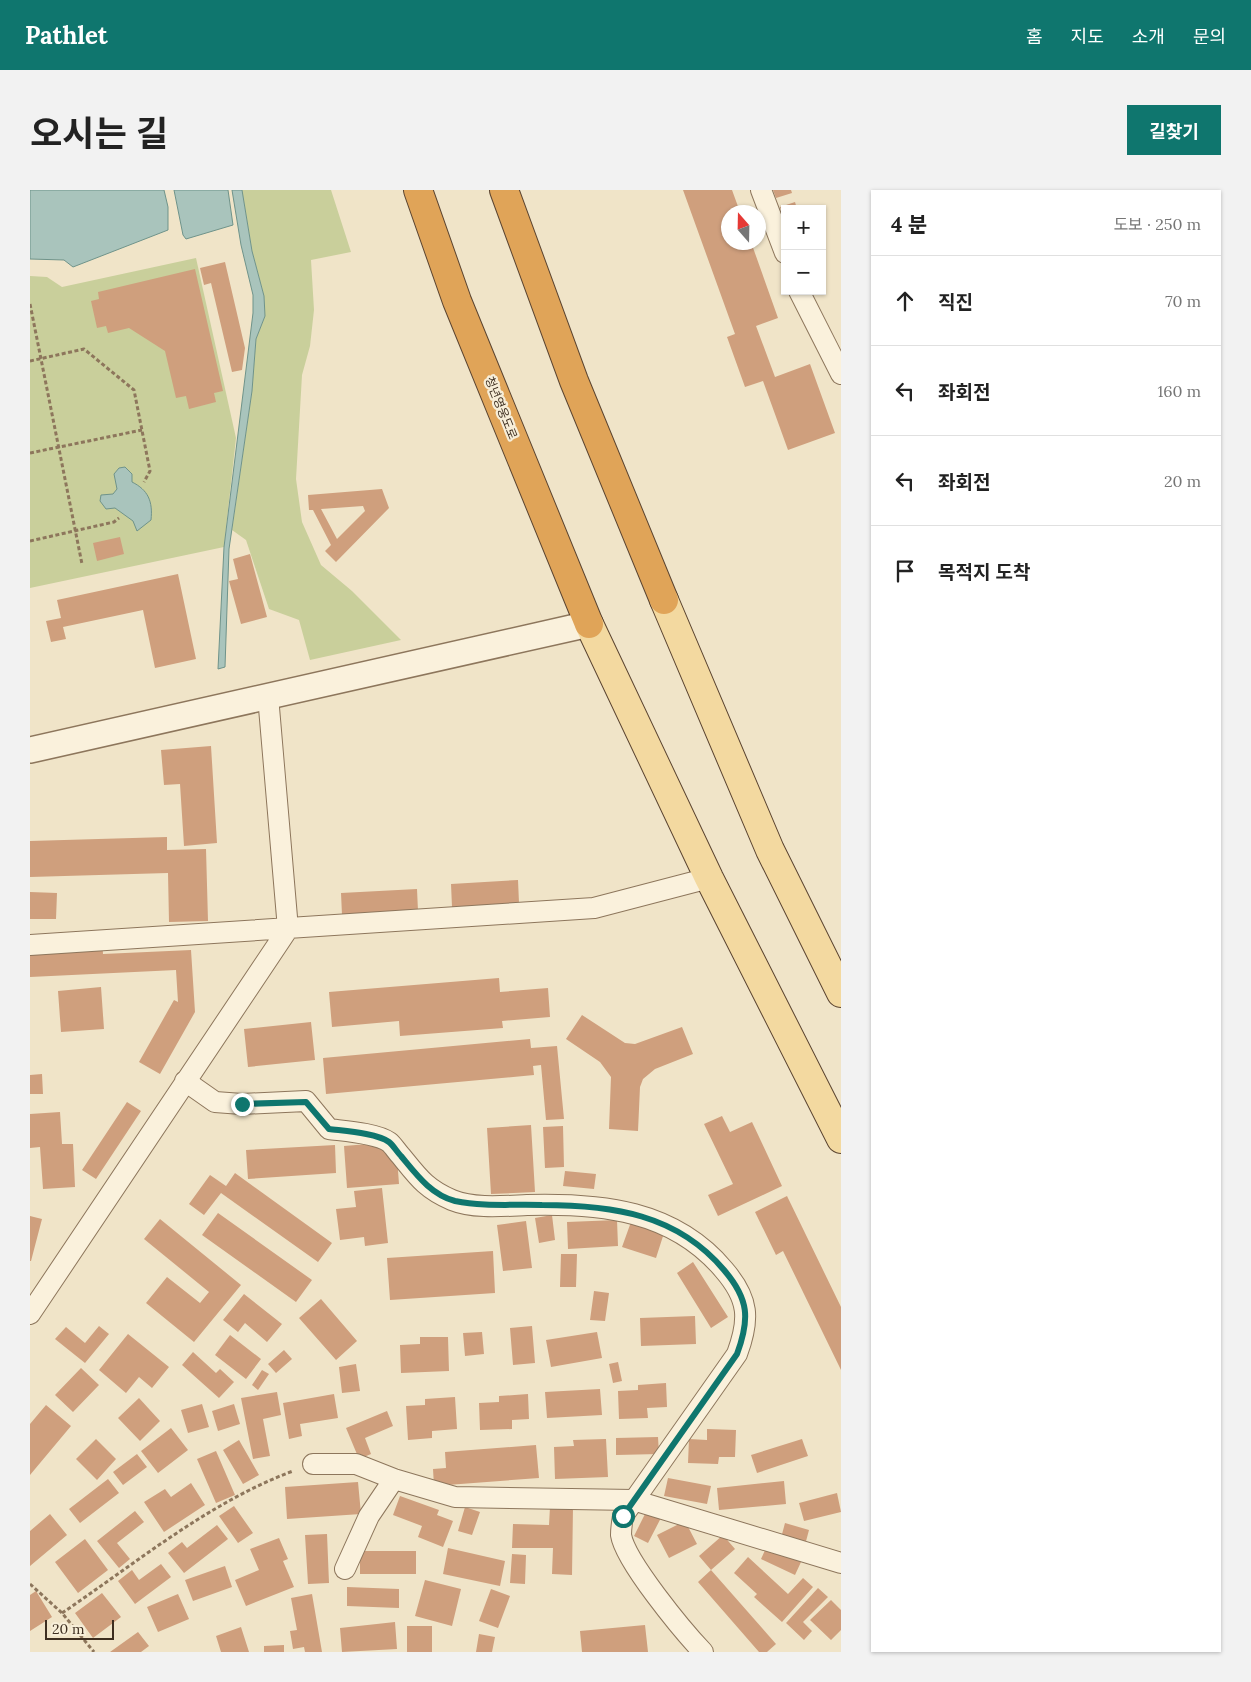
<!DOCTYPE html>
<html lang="ko">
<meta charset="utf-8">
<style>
body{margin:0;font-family:Lora,"Noto Sans KR",serif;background:#f2f2f2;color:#222}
.controls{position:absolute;right:15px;top:15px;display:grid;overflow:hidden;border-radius:0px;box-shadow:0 1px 4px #0004}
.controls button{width:45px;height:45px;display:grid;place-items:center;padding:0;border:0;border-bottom:1px solid #e0e0e0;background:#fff;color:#222;font:25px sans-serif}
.compass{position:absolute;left:691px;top:15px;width:45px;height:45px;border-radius:50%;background:#fff;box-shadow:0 1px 4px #0004;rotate:340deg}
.scale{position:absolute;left:15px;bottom:12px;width:69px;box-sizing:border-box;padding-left:5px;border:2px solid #3d2e20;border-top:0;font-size:14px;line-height:18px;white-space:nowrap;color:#3d2e20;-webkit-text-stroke:4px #f7eed8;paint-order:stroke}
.stop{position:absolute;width:15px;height:15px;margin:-11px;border:4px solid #0f766e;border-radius:50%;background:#fff}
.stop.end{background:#0f766e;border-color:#fff;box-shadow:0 1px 5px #0008}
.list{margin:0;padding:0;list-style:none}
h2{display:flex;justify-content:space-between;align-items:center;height:65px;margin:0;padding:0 20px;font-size:21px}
h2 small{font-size:16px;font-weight:400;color:#767676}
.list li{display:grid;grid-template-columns:32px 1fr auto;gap:15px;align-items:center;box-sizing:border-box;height:90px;padding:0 20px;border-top:1px solid #e0e0e0}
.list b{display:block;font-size:19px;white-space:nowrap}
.list em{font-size:16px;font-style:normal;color:#767676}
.icon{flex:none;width:28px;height:28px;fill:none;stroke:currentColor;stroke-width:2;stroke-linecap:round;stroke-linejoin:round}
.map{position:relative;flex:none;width:811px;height:1462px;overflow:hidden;border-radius:0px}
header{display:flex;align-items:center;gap:30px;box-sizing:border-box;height:70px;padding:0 25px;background:#0f766e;color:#fff}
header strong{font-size:24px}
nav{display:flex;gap:28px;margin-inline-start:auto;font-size:18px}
.intro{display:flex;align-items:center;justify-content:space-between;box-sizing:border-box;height:120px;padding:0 30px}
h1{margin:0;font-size:35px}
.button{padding:12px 22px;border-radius:0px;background:#0f766e;color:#fff;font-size:18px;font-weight:700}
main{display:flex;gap:30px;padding:0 30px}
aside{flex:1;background:#fff;border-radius:0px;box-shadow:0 1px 4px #0004}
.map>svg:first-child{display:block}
.green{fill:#c9cf9b}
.water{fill:#a9c4bc;stroke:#6f938a}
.building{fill:#cf9f7d;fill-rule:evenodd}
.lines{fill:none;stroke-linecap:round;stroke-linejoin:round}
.minor-casing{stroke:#8d765c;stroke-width:22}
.tertiary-casing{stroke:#8d765c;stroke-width:28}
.primary-casing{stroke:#5b4430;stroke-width:30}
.motorway-casing{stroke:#5b4430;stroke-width:30}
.path{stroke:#8d765c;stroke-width:3;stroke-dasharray:4 2.5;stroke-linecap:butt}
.minor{stroke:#faf1dc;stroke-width:20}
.tertiary{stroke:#faf1dc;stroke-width:25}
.primary{stroke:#f3d9a0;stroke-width:28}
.motorway{stroke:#e0a458;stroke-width:28}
.route{stroke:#0f766e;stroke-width:6}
.labels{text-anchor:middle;stroke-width:4.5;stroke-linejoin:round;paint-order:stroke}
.street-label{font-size:12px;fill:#3d2e20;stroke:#f7eed8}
</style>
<header>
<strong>Pathlet</strong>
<nav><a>홈</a><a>지도</a><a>소개</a><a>문의</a></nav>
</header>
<div class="intro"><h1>오시는 길</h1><a class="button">길찾기</a></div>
<main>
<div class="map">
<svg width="811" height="1462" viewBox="0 0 811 1462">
<rect width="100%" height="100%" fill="#f0e4c8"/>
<path class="green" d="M 212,0 L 301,0 L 321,62 L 281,70 L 284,120 L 280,156 L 272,185 L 266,289 L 272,332 L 291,375 L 322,401 L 371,450 L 280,470 L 269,430 L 239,419 L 216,350 L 202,340 L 222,201 L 226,149 L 235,126 L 234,106 L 222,61 Z
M 166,68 L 206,248 L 194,357 L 0,398 L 0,86 L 17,87 L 32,97 Z"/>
<path class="water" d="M 0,0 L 134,0 L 138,17 L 138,40 L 43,77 L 34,70 L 0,69 Z
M 144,0 L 198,0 L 203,35 L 156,49 L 153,45 Z
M 202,0 L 212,0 L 222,61 L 234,106 L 235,126 L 226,149 L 222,201 L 199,359 L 195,477 L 188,479 L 194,357 L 223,123 L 223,105 L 211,55 Z
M 95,277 L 102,284 L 102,292 C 118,300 123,311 121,330 L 107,341 L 103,331 L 85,318 L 76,319 L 70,311 L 71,305 L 83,304 L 87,299 L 84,284 L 89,278 Z"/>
<path class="building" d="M 653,0 L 702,0 L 710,22 L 698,22 L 698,52 L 721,52 L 748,128 L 726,136 L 745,187 L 780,174 L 805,243 L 758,260 L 733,191 L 715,197 L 697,147 L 705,144 Z
M 743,0 L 761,0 L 762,3 L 746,8 Z
M 765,12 L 767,19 L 755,19 L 754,29 L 750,17 Z
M 195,72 L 215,158 L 212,180 L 202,182 L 181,93 L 174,95 L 170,78 Z
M 165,79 L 193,201 L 184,203 L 186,212 L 159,219 L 156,206 L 146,208 L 135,161 L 99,138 L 78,143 L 76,136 L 67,138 L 61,111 L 69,109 L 68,102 Z
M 352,299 L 359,318 L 306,372 L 295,361 L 301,355 L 283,320 L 279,320 L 278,305 ZM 333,316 L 335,321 L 307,349 L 291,319 Z
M 90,347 L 94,364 L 67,371 L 63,353 Z
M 220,364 L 237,427 L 211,434 L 199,391 L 208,389 L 203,369 Z
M 148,384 L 166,469 L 125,478 L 113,420 L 33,437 L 36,449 L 21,452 L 16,431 L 31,428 L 27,410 Z
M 181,556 L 187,653 L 154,656 L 150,594 L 134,595 L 131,560 Z
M 137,647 L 137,660 L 176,659 L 178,731 L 139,732 L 138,683 L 0,687 L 0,651 Z
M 488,690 L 489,713 L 422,717 L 421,694 Z
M 387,699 L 388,721 L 312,725 L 311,703 Z
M 0,702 L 27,703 L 26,729 L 0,729 Z
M 72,746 L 73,764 L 161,760 L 165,822 L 130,884 L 109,872 L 144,810 L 148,812 L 146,780 L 0,787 L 0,749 Z
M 469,788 L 470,802 L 518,798 L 520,827 L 472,831 L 473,838 L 370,846 L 369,831 L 302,837 L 299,802 Z
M 71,797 L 74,839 L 31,842 L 28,801 Z
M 552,825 L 595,853 L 605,854 L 652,837 L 663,864 L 625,879 L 613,889 L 610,897 L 608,941 L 579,939 L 581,887 L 570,872 L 536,849 Z
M 281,832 L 285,870 L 218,877 L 214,839 Z
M 500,849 L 501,858 L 527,856 L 534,929 L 516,930 L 511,875 L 503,876 L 504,885 L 296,904 L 293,868 Z
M 12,884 L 13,904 L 0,904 L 0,885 Z
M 97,912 L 111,921 L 66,989 L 52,980 Z
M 30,922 L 32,954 L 43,954 L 45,997 L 13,999 L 10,957 L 0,958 L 0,924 Z
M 692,926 L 700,942 L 722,932 L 752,996 L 688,1026 L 678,1005 L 703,994 L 674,934 Z
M 501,935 L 505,1002 L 461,1004 L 457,938 Z
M 533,936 L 534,977 L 515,978 L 513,937 Z
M 350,953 L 367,967 L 369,994 L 317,998 L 314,956 Z
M 305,955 L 306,983 L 218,989 L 216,960 Z
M 535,981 L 566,984 L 564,999 L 533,996 Z
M 205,983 L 302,1053 L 288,1072 L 191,1003 L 174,1025 L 159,1014 L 180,985 L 196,996 Z
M 352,998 L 358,1053 L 335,1056 L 334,1047 L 310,1050 L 306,1019 L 326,1017 L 324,1001 Z
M 757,1006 L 811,1117 L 811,1180 L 753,1061 L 746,1065 L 725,1022 Z
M 188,1023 L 282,1090 L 266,1112 L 172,1045 Z
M 522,1025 L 525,1050 L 509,1053 L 505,1028 Z
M 0,1026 L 12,1029 L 1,1071 L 0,1071 Z
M 130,1029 L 211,1095 L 164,1152 L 116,1113 L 137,1087 L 170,1113 L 179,1102 L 114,1049 Z
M 587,1030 L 588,1056 L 538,1059 L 537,1032 Z
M 496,1031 L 502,1078 L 473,1081 L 467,1035 Z
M 601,1032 L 634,1043 L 626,1068 L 592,1057 Z
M 463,1061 L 465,1103 L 360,1110 L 357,1068 Z
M 531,1064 L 547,1064 L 546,1097 L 530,1097 Z
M 663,1072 L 698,1127 L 681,1138 L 647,1083 Z
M 564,1101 L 579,1103 L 575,1131 L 560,1130 Z
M 214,1104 L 252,1134 L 237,1152 L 215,1133 L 208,1142 L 193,1130 Z
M 291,1109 L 327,1151 L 306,1170 L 269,1128 Z
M 665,1126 L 666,1154 L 611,1156 L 610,1128 Z
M 69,1136 L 79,1144 L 55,1173 L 25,1149 L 36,1137 L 55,1153 Z
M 502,1136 L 505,1173 L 483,1175 L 480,1138 Z
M 452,1142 L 454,1164 L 435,1166 L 433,1143 Z
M 567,1142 L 572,1168 L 521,1177 L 516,1150 Z
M 98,1144 L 139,1177 L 122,1198 L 109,1187 L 96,1203 L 69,1180 Z
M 200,1145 L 231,1169 L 216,1189 L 185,1165 Z
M 390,1147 L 418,1147 L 419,1181 L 371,1183 L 370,1155 L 390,1154 Z
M 254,1160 L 262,1169 L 246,1183 L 238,1174 Z
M 163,1162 L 186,1183 L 190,1179 L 204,1192 L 189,1208 L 152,1175 Z
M 588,1172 L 592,1191 L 583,1193 L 579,1174 Z
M 326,1174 L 330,1201 L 312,1203 L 309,1177 Z
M 51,1178 L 69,1195 L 43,1222 L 25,1205 Z
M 232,1180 L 239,1184 L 228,1200 L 222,1195 Z
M 636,1193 L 637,1217 L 617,1218 L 618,1228 L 589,1229 L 588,1201 L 608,1200 L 608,1195 Z
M 570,1199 L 572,1225 L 517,1228 L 515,1202 Z
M 247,1202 L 251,1225 L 233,1229 L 240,1266 L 223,1269 L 211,1208 Z
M 304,1204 L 308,1228 L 270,1234 L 272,1246 L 259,1249 L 253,1213 Z
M 498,1204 L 499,1229 L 482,1230 L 482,1239 L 450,1240 L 449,1213 L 469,1212 L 469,1206 Z
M 425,1207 L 427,1239 L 402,1241 L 402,1248 L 378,1250 L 376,1216 L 395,1215 L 395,1209 Z
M 109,1208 L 130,1231 L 110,1251 L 88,1228 Z
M 172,1214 L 179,1237 L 158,1243 L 151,1220 Z
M 204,1214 L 210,1234 L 188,1241 L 182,1221 Z
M 16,1215 L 41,1236 L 0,1285 L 0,1234 Z
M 357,1221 L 363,1236 L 335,1248 L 341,1264 L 329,1269 L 316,1238 Z
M 141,1238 L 158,1260 L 128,1283 L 111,1261 Z
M 677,1239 L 706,1240 L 705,1267 L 689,1267 L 688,1274 L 658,1273 L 659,1249 L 677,1250 Z
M 628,1247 L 629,1264 L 586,1265 L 586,1248 Z
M 66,1249 L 86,1269 L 67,1290 L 46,1269 Z
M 576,1249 L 578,1287 L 525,1289 L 524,1257 L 544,1256 L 543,1250 Z
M 772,1249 L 778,1266 L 727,1283 L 721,1265 Z
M 209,1250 L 229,1285 L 213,1294 L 193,1260 Z
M 506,1255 L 509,1288 L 404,1296 L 403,1279 L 416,1278 L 415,1262 Z
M 186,1261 L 205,1305 L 186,1313 L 167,1269 Z
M 107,1264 L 117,1277 L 93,1295 L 83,1282 Z
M 638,1288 L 681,1296 L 677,1314 L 634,1306 Z
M 78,1289 L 89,1303 L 50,1333 L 39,1319 Z
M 754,1291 L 756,1314 L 689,1320 L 687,1298 Z
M 328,1292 L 331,1324 L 257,1329 L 255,1297 Z
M 161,1293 L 175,1315 L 134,1342 L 114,1312 L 135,1299 L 141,1307 Z
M 807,1303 L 811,1322 L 774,1331 L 769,1313 Z
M 370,1306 L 409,1320 L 407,1325 L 423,1331 L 413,1357 L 388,1347 L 392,1336 L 363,1325 Z
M 204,1316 L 223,1343 L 208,1353 L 189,1326 Z
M 619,1316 L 633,1324 L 618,1353 L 604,1346 Z
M 435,1317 L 450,1322 L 442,1345 L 428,1341 Z
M 520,1317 L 543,1317 L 542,1385 L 522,1384 L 523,1358 L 482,1358 L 483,1334 L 519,1335 Z
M 105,1321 L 114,1332 L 87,1353 L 100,1369 L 89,1378 L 67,1351 Z
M 20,1324 L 37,1345 L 0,1376 L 0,1341 Z
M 655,1331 L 667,1354 L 639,1368 L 627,1345 Z
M 755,1333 L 779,1340 L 775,1355 L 751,1348 Z
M 187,1335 L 198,1349 L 154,1383 L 138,1363 L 152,1352 L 157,1358 Z
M 297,1344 L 299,1393 L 278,1394 L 275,1345 Z
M 693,1345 L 705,1359 L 681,1380 L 669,1366 Z
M 249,1348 L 258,1369 L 253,1371 L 264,1397 L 216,1416 L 205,1390 L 229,1380 L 220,1359 Z
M 55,1349 L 78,1380 L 48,1403 L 25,1372 Z
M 737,1356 L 771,1372 L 765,1385 L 731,1369 Z
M 418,1358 L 475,1371 L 470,1396 L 413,1384 Z
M 330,1361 L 386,1361 L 386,1384 L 330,1384 Z
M 482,1364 L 496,1365 L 495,1394 L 480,1393 Z
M 718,1367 L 758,1404 L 773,1388 L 783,1397 L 752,1432 L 724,1407 L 727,1404 L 704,1383 Z
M 131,1374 L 141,1387 L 105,1414 L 88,1391 L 102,1380 L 109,1390 Z
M 195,1376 L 202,1397 L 163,1411 L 155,1390 Z
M 681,1380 L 746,1454 L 737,1462 L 729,1462 L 668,1392 Z
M 395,1390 L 431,1399 L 422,1436 L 385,1426 Z
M 317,1397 L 369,1399 L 369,1418 L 317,1416 Z
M 788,1398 L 798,1407 L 773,1432 L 782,1441 L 774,1450 L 756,1433 Z
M 461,1399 L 480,1406 L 468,1438 L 449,1431 Z
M 6,1401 L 22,1427 L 0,1441 L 0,1405 Z
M 72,1403 L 91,1427 L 63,1448 L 45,1423 Z
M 148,1404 L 159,1429 L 128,1442 L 117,1417 Z
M 282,1404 L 292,1462 L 275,1462 L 274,1457 L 263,1459 L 260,1441 L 267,1440 L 261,1408 Z
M 801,1410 L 811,1420 L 811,1440 L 801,1450 L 780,1430 Z
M 365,1432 L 367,1459 L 312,1462 L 310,1438 Z
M 615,1435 L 618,1462 L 552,1462 L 550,1441 Z
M 377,1436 L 402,1436 L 402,1462 L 377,1462 Z
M 211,1437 L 219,1462 L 191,1462 L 186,1446 Z
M 108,1442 L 119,1456 L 111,1462 L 80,1462 Z
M 449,1444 L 465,1447 L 462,1462 L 446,1462 Z
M 254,1455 L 254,1462 L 234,1462 L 234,1456 Z"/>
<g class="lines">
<defs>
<path id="minor" d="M 731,0 L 755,63
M 769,101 L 811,184
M 0,755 L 564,718 L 679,688
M 155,891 L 185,912 L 212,914 L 276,911 L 299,939 C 314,941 346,943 359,952 C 363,955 367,962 371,966 C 388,987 396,999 422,1010 C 444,1019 474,1016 497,1015 C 571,1013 644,1020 694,1080 C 719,1109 720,1129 707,1164 L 593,1326 C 592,1332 591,1339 591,1345 C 595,1371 653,1441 673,1462
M 0,1124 L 258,739 L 238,506
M 283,1274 L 326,1274 L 364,1289 L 425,1307 L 603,1310 L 811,1373
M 315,1379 L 339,1326 L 364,1289"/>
<path id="tertiary" d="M 0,560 L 559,434"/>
<path id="primary" d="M 634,410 L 740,660 L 811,803
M 559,434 L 679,688 L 811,949"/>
<path id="motorway" d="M 388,0 L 427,111 L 559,434
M 474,0 L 544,191 L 634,410"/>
</defs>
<use href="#minor" class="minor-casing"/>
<use href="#tertiary" class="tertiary-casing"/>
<use href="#primary" class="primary-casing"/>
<use href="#motorway" class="motorway-casing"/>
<path class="path" d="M 0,114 L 52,374
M 0,171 L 54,159 L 104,200 L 120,281 L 114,292
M 0,263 L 112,240
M 0,351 L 84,332 L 89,328
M 0,1394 L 32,1423 L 64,1462
M 32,1423 C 105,1374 179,1312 263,1281"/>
<use href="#minor" class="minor"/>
<use href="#tertiary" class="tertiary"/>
<use href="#primary" class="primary"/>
<use href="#motorway" class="motorway"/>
</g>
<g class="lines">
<path class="route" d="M 212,914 L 276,912 L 299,939 C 314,941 347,943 359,952 C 363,955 367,962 371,966 C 386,984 401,1005 425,1011 C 454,1017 483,1014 512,1015 C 582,1015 647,1024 694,1080 C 719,1109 720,1129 707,1164 L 593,1326"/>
</g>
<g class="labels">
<g class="street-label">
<text transform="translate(471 218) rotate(68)" y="4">청년영웅도로</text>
</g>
</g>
</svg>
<div class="controls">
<button>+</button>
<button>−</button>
</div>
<svg class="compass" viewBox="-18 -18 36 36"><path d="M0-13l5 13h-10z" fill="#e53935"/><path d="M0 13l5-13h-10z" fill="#767676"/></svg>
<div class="scale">20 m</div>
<div class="stop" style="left:593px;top:1326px"></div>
<div class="stop end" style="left:212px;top:914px"></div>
</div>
<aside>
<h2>4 분<small>도보 · 250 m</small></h2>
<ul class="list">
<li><svg class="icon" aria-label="ahead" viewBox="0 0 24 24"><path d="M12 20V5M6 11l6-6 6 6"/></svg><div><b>직진</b></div><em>70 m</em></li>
<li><svg class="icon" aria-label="left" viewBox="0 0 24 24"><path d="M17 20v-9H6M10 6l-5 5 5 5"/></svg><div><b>좌회전</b></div><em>160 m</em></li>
<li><svg class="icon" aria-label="left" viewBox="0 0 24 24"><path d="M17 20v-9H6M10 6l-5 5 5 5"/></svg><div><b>좌회전</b></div><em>20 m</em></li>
<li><svg class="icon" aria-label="arrive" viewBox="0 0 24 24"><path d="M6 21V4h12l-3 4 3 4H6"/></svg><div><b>목적지 도착</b></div></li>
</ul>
</aside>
</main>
